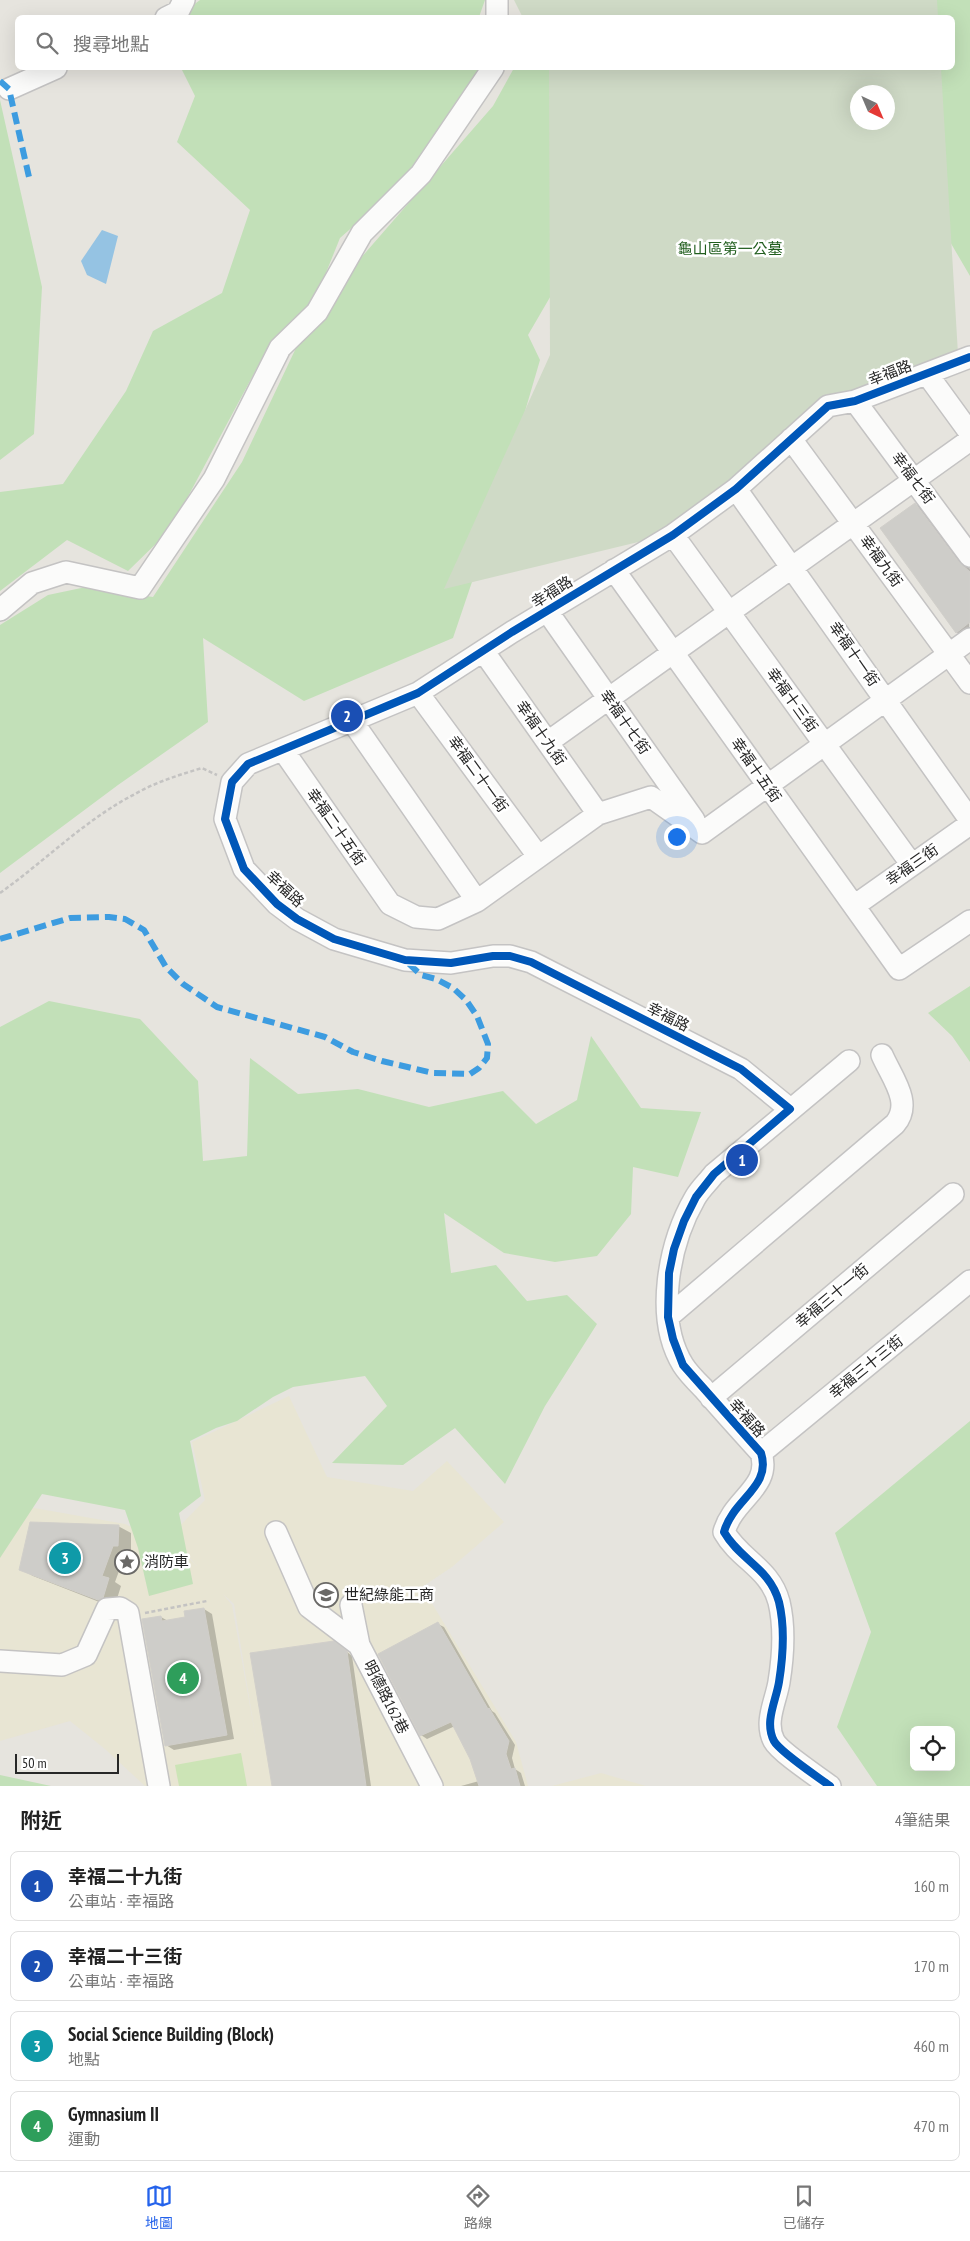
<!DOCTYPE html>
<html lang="zh-TW">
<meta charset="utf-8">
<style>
body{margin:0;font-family:"PT Sans Narrow","Noto Sans TC",sans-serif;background:#f2f2f2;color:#222}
.controls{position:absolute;right:15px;bottom:15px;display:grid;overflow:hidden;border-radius:8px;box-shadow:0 5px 20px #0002}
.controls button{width:45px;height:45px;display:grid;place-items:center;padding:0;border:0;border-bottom:1px solid #e0e0e0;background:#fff;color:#222;font:25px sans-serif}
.compass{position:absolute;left:850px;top:85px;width:45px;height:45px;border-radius:50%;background:#fff;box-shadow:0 5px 20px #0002;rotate:136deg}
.scale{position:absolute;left:15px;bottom:12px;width:104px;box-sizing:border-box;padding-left:5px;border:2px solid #272727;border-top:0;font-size:14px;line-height:18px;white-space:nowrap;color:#272727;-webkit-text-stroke:4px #fff;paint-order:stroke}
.you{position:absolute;left:676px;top:836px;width:18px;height:18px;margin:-12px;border:4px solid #fff;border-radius:50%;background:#1a73e8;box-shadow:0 0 0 8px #1a73e833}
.badge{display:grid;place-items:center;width:32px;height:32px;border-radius:50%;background:#2563eb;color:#fff;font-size:16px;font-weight:700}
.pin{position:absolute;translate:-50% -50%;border:2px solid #fff;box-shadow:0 1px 5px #0006}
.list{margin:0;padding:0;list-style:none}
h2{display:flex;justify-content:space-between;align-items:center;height:65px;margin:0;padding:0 20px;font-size:21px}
h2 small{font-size:16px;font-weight:400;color:#767676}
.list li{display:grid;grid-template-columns:32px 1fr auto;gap:15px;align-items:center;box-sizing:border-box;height:70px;margin:0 10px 10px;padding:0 10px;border:1px solid #e0e0e0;border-radius:8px}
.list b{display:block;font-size:19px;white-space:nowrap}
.list p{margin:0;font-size:16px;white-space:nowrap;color:#767676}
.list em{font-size:16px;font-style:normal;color:#767676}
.icon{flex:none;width:28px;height:28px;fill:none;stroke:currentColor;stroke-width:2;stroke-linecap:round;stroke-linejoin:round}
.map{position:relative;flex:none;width:970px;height:1786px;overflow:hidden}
.search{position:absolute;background:#fff;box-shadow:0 5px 20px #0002;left:15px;right:15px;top:15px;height:55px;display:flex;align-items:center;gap:12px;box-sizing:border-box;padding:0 18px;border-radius:8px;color:#767676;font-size:19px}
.sheet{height:385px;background:#fff}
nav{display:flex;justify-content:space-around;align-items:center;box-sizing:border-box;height:70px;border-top:1px solid #e0e0e0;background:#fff;font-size:14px;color:#767676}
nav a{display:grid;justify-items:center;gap:2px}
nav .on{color:#2563eb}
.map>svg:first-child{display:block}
.education{fill:#e8e5d3;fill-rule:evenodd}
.green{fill:#c2e0b8;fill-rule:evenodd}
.cemetery{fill:#cfdac6;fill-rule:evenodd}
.pitch{fill:#cce4b6}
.water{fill:#95c3e3}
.shadow{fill:#0003}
.building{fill:#cecdc9;stroke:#d1cfca}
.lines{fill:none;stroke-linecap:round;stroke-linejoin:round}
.minor-casing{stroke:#c4c3c3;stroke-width:24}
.path{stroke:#c4c3c2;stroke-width:2.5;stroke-dasharray:4 2.5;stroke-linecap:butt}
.minor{stroke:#fbfbfa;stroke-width:21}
.quiet{stroke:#3d9ce0;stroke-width:6;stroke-dasharray:12 6;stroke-linecap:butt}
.cycleway-casing{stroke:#fff;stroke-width:11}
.cycleway{stroke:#0057b8;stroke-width:8}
.labels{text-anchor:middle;stroke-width:5;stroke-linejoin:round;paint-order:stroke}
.park-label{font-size:15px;fill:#215e1e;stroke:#fff}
.street-label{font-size:15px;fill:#272727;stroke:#fff}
.poi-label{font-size:15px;fill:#272727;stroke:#fff;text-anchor:start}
</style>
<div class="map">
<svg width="970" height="1786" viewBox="0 0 970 1786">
<rect width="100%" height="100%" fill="#e6e4de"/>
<path class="education" d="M 289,1396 L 327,1477 L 413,1491 L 447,1461 L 504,1522 L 452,1567 L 422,1587 L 516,1742 L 528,1786 L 145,1786 L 105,1749 L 70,1721 L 0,1741 L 0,1502 L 125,1524 L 178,1548 L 197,1566 L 170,1536 L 205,1500 L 192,1442 ZM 223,1594 L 234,1604 L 257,1746 L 232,1605 Z
M 601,1773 L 646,1786 L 552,1786 Z"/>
<path class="green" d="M 200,0 L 485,0 L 479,17 L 176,18 Z
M 917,0 L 970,0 L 970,276 L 911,175 L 914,68 L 952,68 L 952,18 L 916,17 Z
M 181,68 L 482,68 L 397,188 L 340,238 L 313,305 L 266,351 L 170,530 L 128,571 L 67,540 L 0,591 L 0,492 L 63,484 L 126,391 L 153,331 L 222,293 L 250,210 L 177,142 L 195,96 Z
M 514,68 L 561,68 L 574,256 L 528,335 L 540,360 L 495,514 L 453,638 L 304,701 L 203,638 L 208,722 L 118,785 L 0,873 L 0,625 L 48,595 L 86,587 L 153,597 L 242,462 L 296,348 L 353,267 L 493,106 Z
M 0,100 L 42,287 L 34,434 L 0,460 Z
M 970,986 L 970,1062 L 952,1036 L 928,1013 Z
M 49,1001 L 140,1019 L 198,1081 L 203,1161 L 247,1156 L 250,1058 L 298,1094 L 358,1089 L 429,1107 L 503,1091 L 536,1124 L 577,1100 L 591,1036 L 641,1108 L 701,1112 L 678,1177 L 633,1167 L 631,1214 L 597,1256 L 555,1262 L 504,1253 L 444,1213 L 451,1273 L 496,1265 L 527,1301 L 567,1295 L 597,1324 L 545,1406 L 505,1484 L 455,1428 L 403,1465 L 332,1463 L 387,1406 L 365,1376 L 293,1387 L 273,1397 L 237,1421 L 216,1428 L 190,1441 L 201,1496 L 179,1513 L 193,1584 L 149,1596 L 138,1548 L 125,1510 L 42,1494 L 0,1558 L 0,1027 Z
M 970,1421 L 970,1786 L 877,1786 L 837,1727 L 871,1632 L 835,1533 ZM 914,1730 L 951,1730 L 951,1767 L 914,1767 Z
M 0,1775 L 51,1786 L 0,1786 Z"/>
<path class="cemetery" d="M 514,0 L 937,0 L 938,17 L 523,18 Z
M 549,68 L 941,68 L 958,354 L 788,434 L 659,537 L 444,589 L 550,355 ZM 858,92 L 888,92 L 888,122 L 858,122 Z"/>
<path class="pitch" d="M 241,1753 L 247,1786 L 179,1786 L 175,1765 Z"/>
<path class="water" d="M 102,230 L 118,236 L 106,284 L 87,275 L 81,261 Z"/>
<path class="shadow" d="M 915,504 L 927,511 L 970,569 L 969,639 L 956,632 Z
M 118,1526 L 131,1533 L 131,1552 L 126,1552 L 115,1582 L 121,1586 L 115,1605 L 112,1607 L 33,1576 L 20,1569 Z
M 204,1609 L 212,1614 L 234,1739 L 174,1750 L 166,1745 L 161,1617 L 168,1621 L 186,1618 Z
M 438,1624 L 444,1627 L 492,1711 L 495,1713 L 515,1745 L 512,1758 L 515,1769 L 521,1773 L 525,1786 L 461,1786 L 479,1781 L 472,1759 L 455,1726 L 427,1739 L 421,1735 Z
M 340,1646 L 352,1656 L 371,1786 L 273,1786 Z"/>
<path class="building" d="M 915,503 L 960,563 L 970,572 L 970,622 L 956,633 L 880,528 Z
M 30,1522 L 119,1525 L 118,1546 L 113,1546 L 102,1576 L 109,1578 L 103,1598 L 98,1600 L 19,1570 Z
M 204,1608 L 227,1735 L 165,1746 L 142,1619 L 161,1616 L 162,1621 L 185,1617 L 184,1611 Z
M 438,1622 L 488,1709 L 489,1708 L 509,1741 L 506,1754 L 511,1769 L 515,1768 L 520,1786 L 479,1786 L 470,1759 L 451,1722 L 420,1736 L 381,1660 L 378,1654 Z
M 334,1641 L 347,1651 L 366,1786 L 272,1786 L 250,1653 Z"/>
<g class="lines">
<defs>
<path id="minor" d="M 166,18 L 178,12 L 184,0
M 497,18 L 497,0
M 9,89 L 56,68
M 927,374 L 970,433
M 855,401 L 970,556
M 791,439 L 970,683
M 736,489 L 970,820
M 673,535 L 912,865
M 614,570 L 899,969 L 970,921
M 0,610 L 32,583 L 66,572 L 140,588 L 214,479 L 280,348 L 317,312 L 362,233 L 421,174 L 493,68
M 547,611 L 694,820
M 484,652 L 598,814
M 418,693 L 538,856
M 352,721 L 477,901
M 548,742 L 970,440
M 283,750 L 390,904 L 416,917 L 438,919 L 477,901 L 598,814 L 651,797 L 702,833
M 702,833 L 970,639
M 854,906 L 970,824
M 790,1109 L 741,1069 L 531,962 L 510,956 L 493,956 L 451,963 L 405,960 L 334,939 L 297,919 L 277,904 L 244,869 L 225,819 L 232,782 L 248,764 L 418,693 L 512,632 L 673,535 L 736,489 L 828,406 L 855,401 L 970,357
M 668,1317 L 895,1124 C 913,1103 892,1078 882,1055
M 711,1398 L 953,1194
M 761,1453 L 970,1281
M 276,1532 L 309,1607 L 359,1645
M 351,1605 L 359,1645 L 432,1786
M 0,1661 L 62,1665 L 86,1655 L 107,1609 L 120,1608 L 128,1613 L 159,1786
M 830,1786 C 818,1777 780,1752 774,1741 C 764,1722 776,1701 779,1682 C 783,1657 785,1627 779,1602 C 770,1568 740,1560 724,1532 C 733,1499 772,1487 761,1453 C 742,1432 722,1410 703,1388 C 696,1381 688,1373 683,1365 C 654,1318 669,1243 695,1198 C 700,1189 708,1182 714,1174 L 849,1061"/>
</defs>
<use href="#minor" class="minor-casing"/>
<path class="path" d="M 0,893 C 45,861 86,819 135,794 C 156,782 179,775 202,768 L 217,775
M 145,1613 L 207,1601"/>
<use href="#minor" class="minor"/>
<path class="quiet" d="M 0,81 L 9,89 L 29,177
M 0,939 L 70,918 L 109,917 L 125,919 L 144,930 L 166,967 L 183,984 L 217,1007 L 325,1037 L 353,1052 L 382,1061 L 433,1073 L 470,1074 L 479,1068 L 487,1058 L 488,1044 L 477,1016 L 466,1000 L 453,988 L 436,979 L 421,975 L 406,961"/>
<defs>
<path id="cycleway" d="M 830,1786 C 818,1777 780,1752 774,1741 C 764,1722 776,1701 779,1682 C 783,1657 785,1627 779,1602 C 770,1568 740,1560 724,1532 C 733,1499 772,1487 761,1453 L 683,1365 L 673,1339 L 668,1317 L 669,1273 L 674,1249 L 684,1221 L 696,1197 L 714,1174 L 790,1109 L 741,1069 L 531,962 L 510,956 L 493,956 L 451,963 L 405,960 L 334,939 L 297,919 L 277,904 L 244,869 L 225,819 L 232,782 L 248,764 L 418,693 L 512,632 L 673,535 L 736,489 L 828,406 L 855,401 L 970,357"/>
</defs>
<use href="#cycleway" class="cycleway-casing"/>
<use href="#cycleway" class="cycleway"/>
</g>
<defs>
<symbol id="sight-ring" viewBox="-11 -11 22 22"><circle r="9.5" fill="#fff" stroke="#6a6967" stroke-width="1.5"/><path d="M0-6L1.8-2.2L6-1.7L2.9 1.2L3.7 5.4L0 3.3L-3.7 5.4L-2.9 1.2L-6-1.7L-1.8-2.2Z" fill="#6a6967"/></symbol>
<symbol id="school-ring" viewBox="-11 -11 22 22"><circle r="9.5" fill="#fff" stroke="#6a6967" stroke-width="1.5"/><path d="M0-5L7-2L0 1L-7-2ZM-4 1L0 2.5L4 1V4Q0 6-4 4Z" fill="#6a6967"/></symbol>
</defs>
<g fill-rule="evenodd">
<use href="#sight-ring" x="113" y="1548" width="28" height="28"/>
<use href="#school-ring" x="312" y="1581" width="28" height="28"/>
</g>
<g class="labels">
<g class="park-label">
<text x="730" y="254">龜山區第一公墓</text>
</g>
<g class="street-label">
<text transform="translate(890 373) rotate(-21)" y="5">幸福路</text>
<text transform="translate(913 478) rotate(53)" y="5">幸福七街</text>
<text transform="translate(881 561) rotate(54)" y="5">幸福九街</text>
<text transform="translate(552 592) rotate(-32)" y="5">幸福路</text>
<text transform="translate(854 654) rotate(55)" y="5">幸福十一街</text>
<text transform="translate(792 700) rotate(54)" y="5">幸福十三街</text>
<text transform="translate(625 722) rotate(55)" y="5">幸福十七街</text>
<text transform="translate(541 733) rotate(55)" y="5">幸福十九街</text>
<text transform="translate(756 770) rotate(55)" y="5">幸福十五街</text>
<text transform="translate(478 774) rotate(54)" y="5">幸福二十一街</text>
<text transform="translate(336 827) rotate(55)" y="5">幸福二十五街</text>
<text transform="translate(912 865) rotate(-35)" y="5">幸福三街</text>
<text transform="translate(285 889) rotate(43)" y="5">幸福路</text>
<text transform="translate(668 1017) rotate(27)" y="5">幸福路</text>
<text transform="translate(832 1296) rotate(-40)" y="5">幸福三十一街</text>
<text transform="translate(866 1367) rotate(-39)" y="5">幸福三十三街</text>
<text transform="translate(747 1418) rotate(48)" y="5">幸福路</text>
<text transform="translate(386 1697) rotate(63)" y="5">明德路162巷</text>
</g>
<g class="poi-label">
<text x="144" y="1567">消防車</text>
<text x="344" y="1600">世紀綠能工商</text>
</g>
</g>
</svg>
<div class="controls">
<button><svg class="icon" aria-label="locate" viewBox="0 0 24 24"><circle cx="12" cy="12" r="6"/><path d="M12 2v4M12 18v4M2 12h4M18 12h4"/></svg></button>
</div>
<svg class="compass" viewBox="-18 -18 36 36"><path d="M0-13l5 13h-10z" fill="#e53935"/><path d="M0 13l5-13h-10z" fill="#767676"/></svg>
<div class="scale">50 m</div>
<div class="you"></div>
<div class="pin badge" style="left:742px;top:1160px;background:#1a4fb4">1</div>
<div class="pin badge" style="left:347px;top:716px;background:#1a4fb4">2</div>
<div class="pin badge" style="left:65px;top:1558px;background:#0f9aa8">3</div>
<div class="pin badge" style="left:183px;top:1678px;background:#2e9e5b">4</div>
<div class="search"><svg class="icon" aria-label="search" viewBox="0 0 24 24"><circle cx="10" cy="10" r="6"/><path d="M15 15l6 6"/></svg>搜尋地點</div>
</div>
<section class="sheet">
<h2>附近<small>4筆結果</small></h2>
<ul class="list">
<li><span class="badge" style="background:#1a4fb4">1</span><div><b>幸福二十九街</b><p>公車站 · 幸福路</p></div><em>160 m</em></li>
<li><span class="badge" style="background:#1a4fb4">2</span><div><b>幸福二十三街</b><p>公車站 · 幸福路</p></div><em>170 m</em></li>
<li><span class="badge" style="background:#0f9aa8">3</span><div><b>Social Science Building (Block)</b><p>地點</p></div><em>460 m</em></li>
<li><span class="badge" style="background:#2e9e5b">4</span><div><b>Gymnasium II</b><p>運動</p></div><em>470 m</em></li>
</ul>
</section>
<nav>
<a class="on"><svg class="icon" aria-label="map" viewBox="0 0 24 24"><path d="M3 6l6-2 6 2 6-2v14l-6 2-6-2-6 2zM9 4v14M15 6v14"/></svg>地圖</a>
<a><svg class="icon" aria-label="directions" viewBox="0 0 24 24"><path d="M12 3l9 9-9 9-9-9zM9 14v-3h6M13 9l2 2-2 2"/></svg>路線</a>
<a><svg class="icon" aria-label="saved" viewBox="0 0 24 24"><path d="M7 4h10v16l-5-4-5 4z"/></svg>已儲存</a>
</nav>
